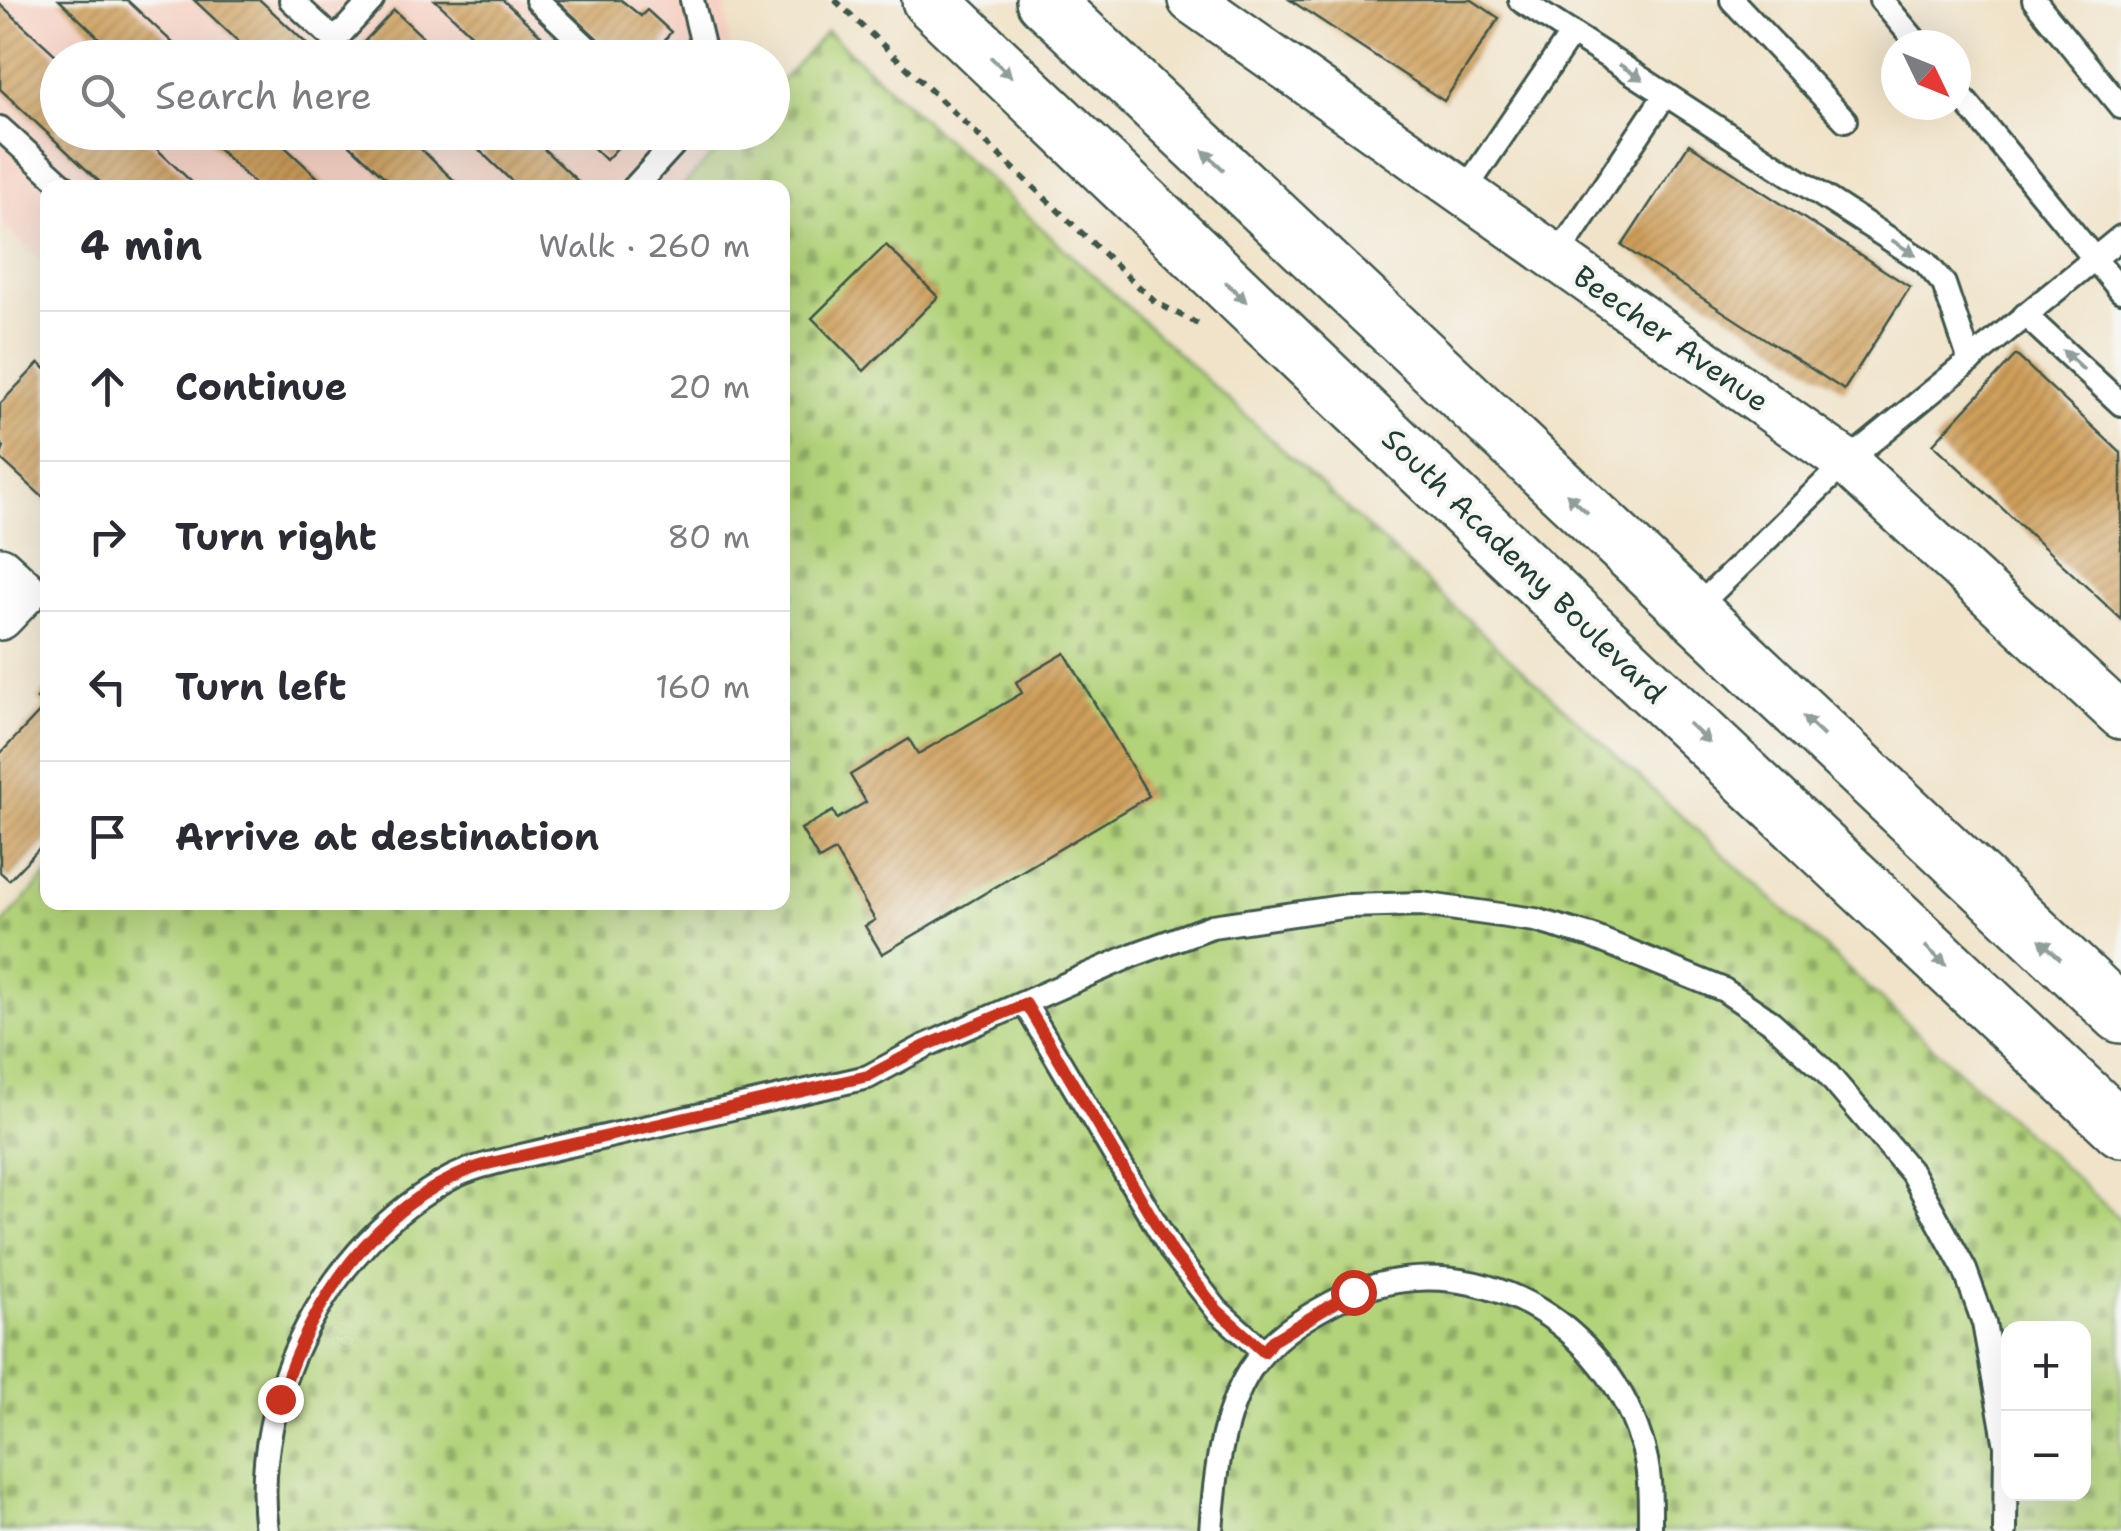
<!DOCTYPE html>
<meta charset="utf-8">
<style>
body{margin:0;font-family:"Shantell Sans",sans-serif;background:#f7f7f7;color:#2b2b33}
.controls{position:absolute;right:30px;bottom:30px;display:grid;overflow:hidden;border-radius:20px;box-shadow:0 10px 40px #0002}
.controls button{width:90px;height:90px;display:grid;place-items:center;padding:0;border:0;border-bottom:2px solid #e1e1e2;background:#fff;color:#2b2b33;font:50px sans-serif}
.compass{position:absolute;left:1881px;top:30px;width:90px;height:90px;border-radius:50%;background:#fff;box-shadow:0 10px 40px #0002;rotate:133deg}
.stop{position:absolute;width:30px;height:30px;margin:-22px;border:8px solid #c8321e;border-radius:50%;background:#fff}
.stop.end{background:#c8321e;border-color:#fff;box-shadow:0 2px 10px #0008}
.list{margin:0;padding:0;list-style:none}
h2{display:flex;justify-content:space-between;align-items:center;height:130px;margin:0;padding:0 40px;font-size:42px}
h2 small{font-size:32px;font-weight:400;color:#7c7c81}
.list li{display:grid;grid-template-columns:65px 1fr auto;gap:30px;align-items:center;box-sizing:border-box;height:150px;padding:0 40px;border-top:2px solid #e1e1e2}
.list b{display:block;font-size:38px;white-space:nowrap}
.list em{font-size:32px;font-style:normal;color:#7c7c81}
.icon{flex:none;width:55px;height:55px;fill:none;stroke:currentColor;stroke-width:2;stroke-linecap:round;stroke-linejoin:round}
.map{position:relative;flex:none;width:2121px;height:1531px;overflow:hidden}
.search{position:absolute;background:#fff;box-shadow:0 10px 40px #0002;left:40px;top:40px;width:750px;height:110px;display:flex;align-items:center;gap:25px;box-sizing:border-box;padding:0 35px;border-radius:55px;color:#7c7c81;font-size:38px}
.panel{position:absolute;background:#fff;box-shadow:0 10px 40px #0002;left:40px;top:180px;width:750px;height:730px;border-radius:20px}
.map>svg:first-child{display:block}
.built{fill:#f6d2c4}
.cemetery{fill:url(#cemetery-stones);stroke:#698857;stroke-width:2.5;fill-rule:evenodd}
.building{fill:url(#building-hatch)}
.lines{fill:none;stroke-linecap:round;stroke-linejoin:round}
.service-casing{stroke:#3e564a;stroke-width:28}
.minor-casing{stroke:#3e564a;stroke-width:50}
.trunk-casing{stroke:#3e564a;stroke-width:60}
.path{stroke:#3e564a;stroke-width:6;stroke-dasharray:8 8;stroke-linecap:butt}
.service{stroke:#fff;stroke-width:22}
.minor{stroke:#fff;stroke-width:45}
.trunk{stroke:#fff;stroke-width:55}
.oneway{fill:#8f9e9a}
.route{stroke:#c8321e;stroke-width:12}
.labels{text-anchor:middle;stroke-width:8;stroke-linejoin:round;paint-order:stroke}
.street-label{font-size:30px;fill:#1f3d34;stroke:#f6f6f2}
</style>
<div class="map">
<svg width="2121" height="1531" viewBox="0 0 2121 1531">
<defs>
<pattern id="cemetery-stones" width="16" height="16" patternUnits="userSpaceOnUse" patternTransform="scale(2.5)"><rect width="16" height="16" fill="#b3d37a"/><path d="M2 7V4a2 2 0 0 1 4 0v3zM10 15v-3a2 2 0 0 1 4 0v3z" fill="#91ac65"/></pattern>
<pattern id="building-hatch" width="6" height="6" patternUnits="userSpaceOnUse" patternTransform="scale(2.5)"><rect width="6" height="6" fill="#cf9f5a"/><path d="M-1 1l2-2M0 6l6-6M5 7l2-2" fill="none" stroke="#a7834b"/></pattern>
</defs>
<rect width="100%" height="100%" fill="#f6f6f2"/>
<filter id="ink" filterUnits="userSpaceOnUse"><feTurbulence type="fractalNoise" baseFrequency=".01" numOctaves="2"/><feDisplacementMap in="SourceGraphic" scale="20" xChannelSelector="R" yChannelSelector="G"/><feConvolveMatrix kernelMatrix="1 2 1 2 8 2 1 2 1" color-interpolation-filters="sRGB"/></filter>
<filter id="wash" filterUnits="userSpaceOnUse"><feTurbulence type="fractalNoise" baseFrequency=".0048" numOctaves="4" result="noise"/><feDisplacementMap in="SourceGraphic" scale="40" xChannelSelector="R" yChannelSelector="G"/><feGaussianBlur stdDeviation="2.25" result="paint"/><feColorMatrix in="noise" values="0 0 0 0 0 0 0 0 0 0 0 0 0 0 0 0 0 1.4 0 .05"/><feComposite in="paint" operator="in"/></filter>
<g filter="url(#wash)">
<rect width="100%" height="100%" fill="#f0e3c9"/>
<path class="built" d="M 0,0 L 725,0 L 730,57 L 58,58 L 58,132 L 733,133 L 682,187 L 48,188 L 47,266 L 0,222 Z"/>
<path class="cemetery" d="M 827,31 L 2121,1220 L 2121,1531 L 0,1531 L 0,927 L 47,875 L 48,902 L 782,902 L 782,188 L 682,187 L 733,133 L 772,132 L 773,90 ZM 2008,1328 L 2084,1328 L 2084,1494 L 2008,1494 Z"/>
<g id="blocks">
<path class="building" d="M 59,0 L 127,0 L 189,58 L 120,58 Z
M 194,0 L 260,0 L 322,58 L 256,58 Z
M 435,0 L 503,0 L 565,58 L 497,58 Z
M 556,0 L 621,0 L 641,16 L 647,10 L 671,32 L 660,46 L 674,58 L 618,58 Z
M 1290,0 L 1472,0 L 1499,18 L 1444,101 Z
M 0,4 L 58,57 L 58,132 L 139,132 L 198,188 L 106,188 L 0,89 Z
M 394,10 L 445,58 L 379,58 L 363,43 Z
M 200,132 L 269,132 L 329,188 L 259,188 Z
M 336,132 L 403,132 L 462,188 L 396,188 Z
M 460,132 L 526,132 L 585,188 L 519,188 Z
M 577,132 L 632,132 L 606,160 Z
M 1689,144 L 1910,287 L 1844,390 L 1622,246 Z
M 886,245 L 938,297 L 864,371 L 812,318 Z
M 2016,355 L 2121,453 L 2121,619 L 1933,444 Z
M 39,363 L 48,371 L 48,502 L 0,458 L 4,447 L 0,443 L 0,404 Z
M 1065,653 L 1149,796 L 882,954 L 865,926 L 875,920 L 835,851 L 819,860 L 801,829 L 833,811 L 837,819 L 866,802 L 850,775 L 909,739 L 918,754 L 1022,693 L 1016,682 Z
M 48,688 L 48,839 L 9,880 L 0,872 L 0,754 L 45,706 L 37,699 Z"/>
</g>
</g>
<g filter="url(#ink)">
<use href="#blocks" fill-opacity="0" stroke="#3e564a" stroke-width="2.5"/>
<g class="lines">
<defs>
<path id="service" d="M 291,0 L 335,40 L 372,0
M 537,0 L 598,58
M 692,0 L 706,58
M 1520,0 L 1925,262 L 1944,284 L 1970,361
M 1732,0 L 1845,120
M 1881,0 L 1919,45
M 2034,0 L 2121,107
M 1956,90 L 2121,291
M 0,128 L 66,188
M 634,188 L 685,132
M 1463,193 L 1572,33
M 1556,258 L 1665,95
M 2025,315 L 2121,404
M 1692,612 L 1846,462 L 2121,237
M 1025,1004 L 1173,1253 L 1217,1310 L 1264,1352
M 267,1531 C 249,1395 330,1242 451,1178 C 472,1167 494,1163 517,1157 L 868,1077 L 925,1046 L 1133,955 L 1212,926 L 1348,906 L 1421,904 L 1535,920 L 1591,936 L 1724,990 L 1771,1022 L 1825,1071 L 1912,1173 L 1965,1270 L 1984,1323 L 2006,1446 L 2005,1531
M 1211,1531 C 1215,1477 1221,1416 1250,1370 C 1270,1339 1300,1320 1332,1303 C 1456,1237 1600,1311 1641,1441 C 1651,1470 1650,1500 1650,1531"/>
<path id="minor" d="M 1191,0 L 1846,462 L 2121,716
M 0,570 L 24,592 L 0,617"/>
<path id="trunk" d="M 930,0 L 1642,679 L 2121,1129
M 1044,0 L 2121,1015"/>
</defs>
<use href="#service" class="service-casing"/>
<use href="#minor" class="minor-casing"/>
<use href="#trunk" class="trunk-casing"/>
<path class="path" d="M 835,0 L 1155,302 L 1204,327"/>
<use href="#service" class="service"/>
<use href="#minor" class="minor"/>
<use href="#trunk" class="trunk"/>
</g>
<defs><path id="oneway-solid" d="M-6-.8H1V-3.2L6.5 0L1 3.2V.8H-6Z" transform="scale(2.5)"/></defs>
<g class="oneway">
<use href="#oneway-solid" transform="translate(1001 67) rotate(44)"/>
<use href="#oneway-solid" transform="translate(1631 72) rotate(33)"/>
<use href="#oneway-solid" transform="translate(1213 160) rotate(-137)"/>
<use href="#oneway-solid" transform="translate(1904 248) rotate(33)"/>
<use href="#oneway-solid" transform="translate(1236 292) rotate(44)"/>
<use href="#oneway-solid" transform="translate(2073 360) rotate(-137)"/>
<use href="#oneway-solid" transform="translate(1577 503) rotate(-137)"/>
<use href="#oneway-solid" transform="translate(1813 726) rotate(-137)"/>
<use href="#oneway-solid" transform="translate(1699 733) rotate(43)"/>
<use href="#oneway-solid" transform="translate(2050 949) rotate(-137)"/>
<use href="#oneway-solid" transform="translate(1936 956) rotate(43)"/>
</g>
</g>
<g class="lines" filter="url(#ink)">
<path class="route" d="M 280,1399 C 310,1303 374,1207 472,1169 C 486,1163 502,1161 517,1157 L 868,1076 L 925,1046 L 1026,1004 L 1173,1253 L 1217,1310 L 1264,1352 L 1272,1341 L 1353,1292"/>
</g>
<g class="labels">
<g class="street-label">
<text transform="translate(1671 339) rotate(35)" y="10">Beecher Avenue</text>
<text transform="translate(1524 566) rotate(44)" y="10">South Academy Boulevard</text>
</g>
</g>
</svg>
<div class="controls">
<button>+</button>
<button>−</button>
</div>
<svg class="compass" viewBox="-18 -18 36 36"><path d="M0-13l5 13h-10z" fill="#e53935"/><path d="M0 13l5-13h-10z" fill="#7c7c81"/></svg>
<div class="stop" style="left:1353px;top:1292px"></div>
<div class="stop end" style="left:280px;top:1399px"></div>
<div class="search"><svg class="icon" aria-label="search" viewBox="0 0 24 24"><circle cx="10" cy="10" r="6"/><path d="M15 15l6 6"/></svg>Search here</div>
<section class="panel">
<h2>4 min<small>Walk · 260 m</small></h2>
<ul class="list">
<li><svg class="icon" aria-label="ahead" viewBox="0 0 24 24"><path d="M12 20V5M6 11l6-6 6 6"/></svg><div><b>Continue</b></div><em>20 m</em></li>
<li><svg class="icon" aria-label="right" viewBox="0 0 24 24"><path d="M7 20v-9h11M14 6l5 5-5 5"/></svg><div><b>Turn right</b></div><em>80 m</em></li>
<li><svg class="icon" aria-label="left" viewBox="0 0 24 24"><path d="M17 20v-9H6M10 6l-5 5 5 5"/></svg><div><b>Turn left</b></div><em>160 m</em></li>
<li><svg class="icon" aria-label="arrive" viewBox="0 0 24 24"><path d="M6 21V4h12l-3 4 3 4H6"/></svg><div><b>Arrive at destination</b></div></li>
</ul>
</section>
</div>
